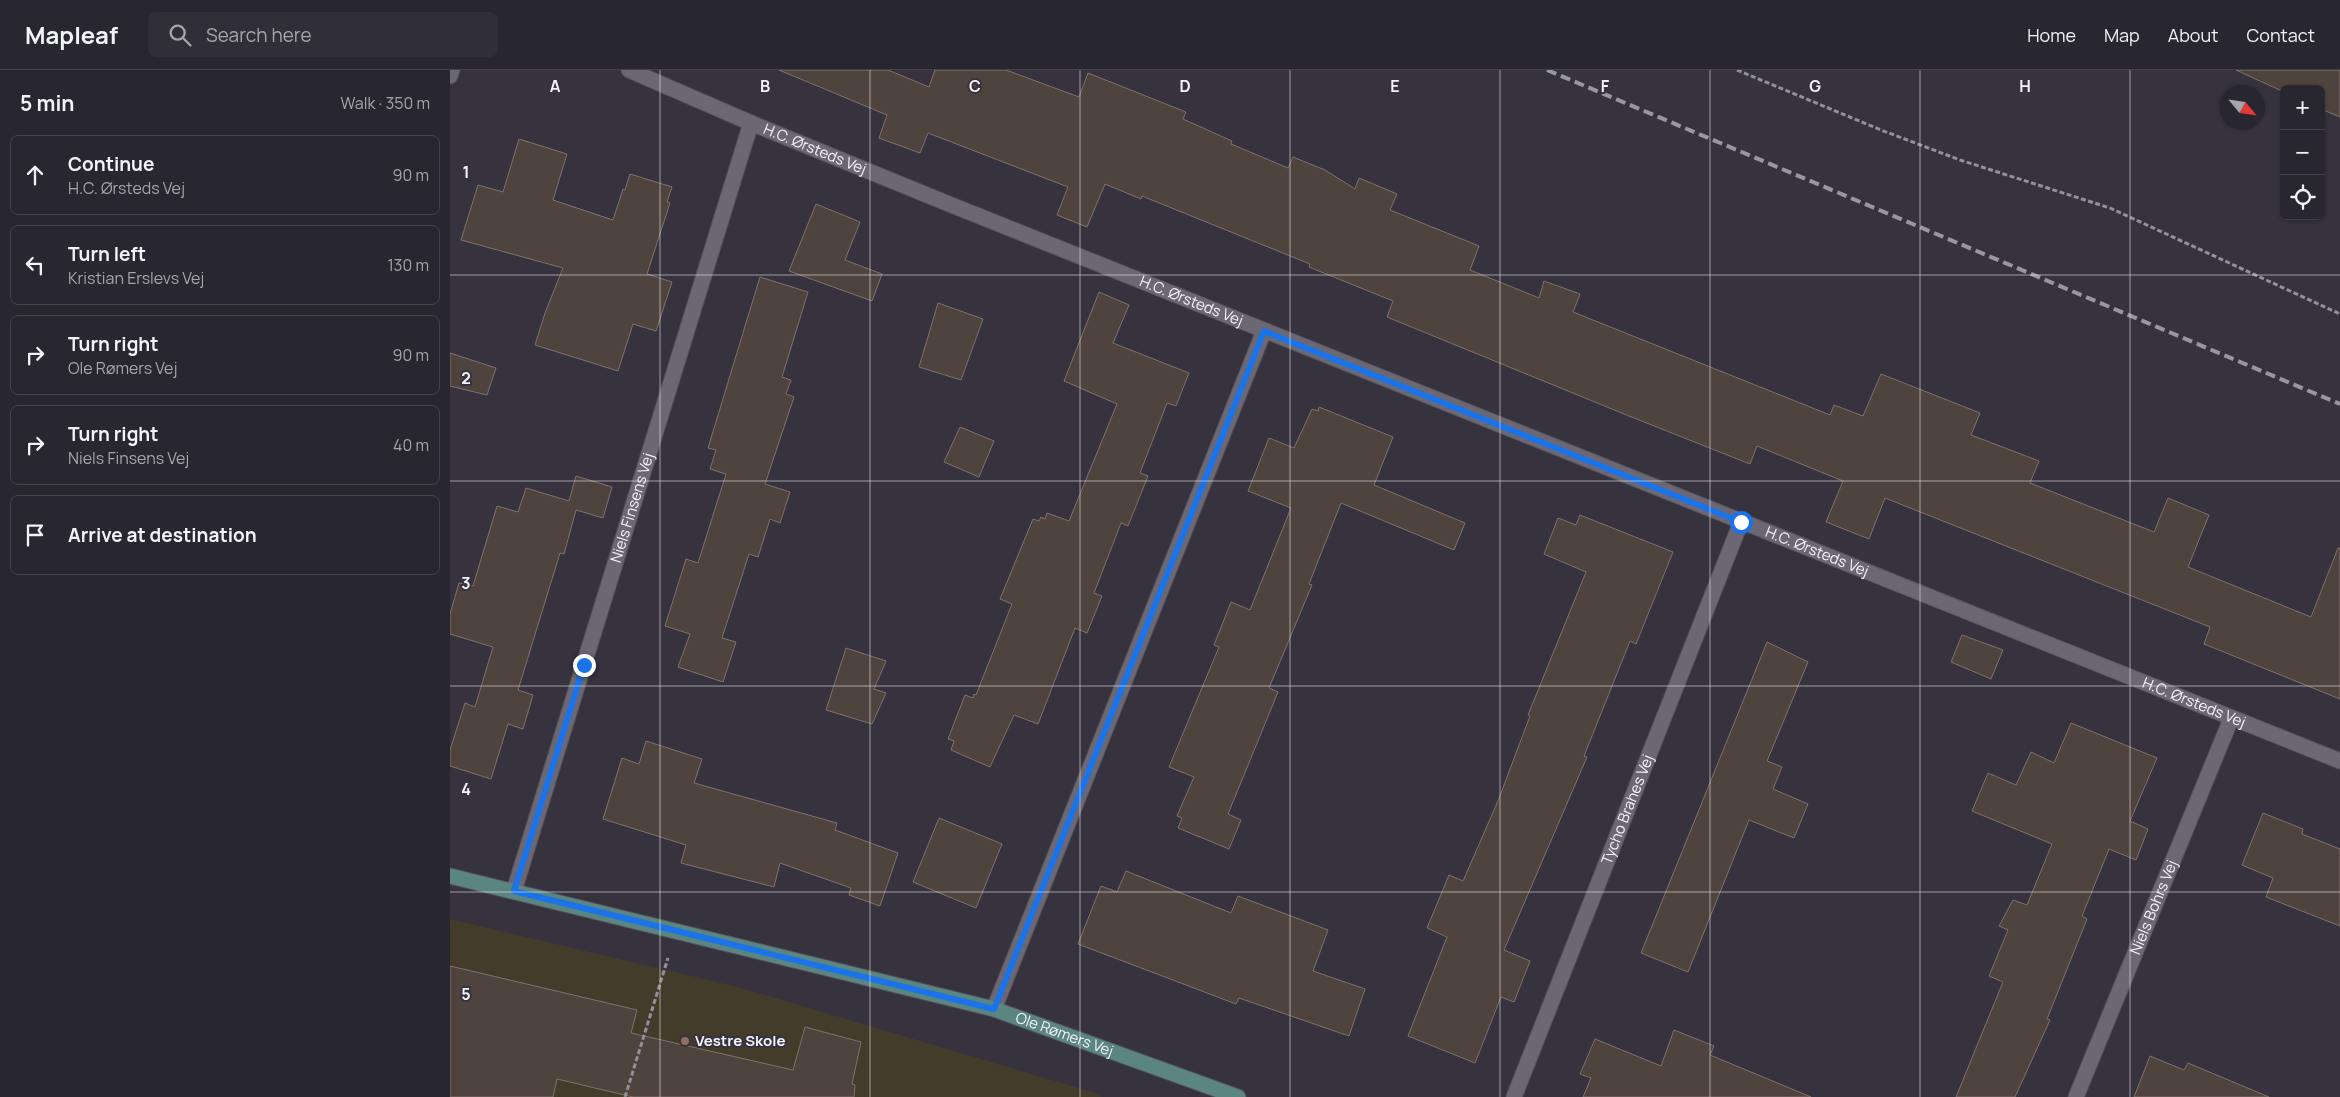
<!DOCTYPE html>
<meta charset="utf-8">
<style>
body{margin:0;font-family:Manrope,sans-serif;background:#302e36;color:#f1f3f6}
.controls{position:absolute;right:15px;top:15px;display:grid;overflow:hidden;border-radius:8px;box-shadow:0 1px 4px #0004}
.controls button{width:45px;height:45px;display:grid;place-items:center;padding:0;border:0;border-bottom:1px solid #44434a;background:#28262e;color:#f1f3f6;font:25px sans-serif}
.compass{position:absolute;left:1770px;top:15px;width:45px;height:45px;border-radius:50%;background:#28262e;box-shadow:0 1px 4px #0004;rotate:119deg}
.stop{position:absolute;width:15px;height:15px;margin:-11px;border:4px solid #1a73e8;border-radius:50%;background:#fff}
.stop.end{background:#1a73e8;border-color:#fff;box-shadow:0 1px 5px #0008}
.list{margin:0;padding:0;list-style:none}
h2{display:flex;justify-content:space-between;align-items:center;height:65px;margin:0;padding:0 20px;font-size:21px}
h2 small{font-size:16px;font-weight:400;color:#a5a5aa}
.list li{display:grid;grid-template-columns:32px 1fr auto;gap:15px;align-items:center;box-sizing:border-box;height:80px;margin:0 10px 10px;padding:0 10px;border:1px solid #44434a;border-radius:8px}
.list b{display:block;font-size:19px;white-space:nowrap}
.list p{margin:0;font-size:16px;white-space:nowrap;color:#a5a5aa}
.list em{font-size:16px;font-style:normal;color:#a5a5aa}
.icon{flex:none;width:28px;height:28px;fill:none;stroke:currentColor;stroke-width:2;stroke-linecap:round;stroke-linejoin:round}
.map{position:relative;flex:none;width:1890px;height:1027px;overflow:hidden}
header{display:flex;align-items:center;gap:30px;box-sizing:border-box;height:70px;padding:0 25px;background:#28262e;border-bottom:1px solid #44434a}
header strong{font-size:24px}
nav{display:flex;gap:28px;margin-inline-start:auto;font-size:18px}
.search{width:350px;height:45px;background:#302e36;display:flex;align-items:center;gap:12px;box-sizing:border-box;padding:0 18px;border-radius:8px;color:#a5a5aa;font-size:19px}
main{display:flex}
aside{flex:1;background:#28262e}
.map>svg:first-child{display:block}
.industrial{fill:#443c2b}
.building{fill:#4f433e;stroke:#80726d}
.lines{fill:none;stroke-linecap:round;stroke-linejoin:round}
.street-casing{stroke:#524f58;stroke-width:17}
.secondary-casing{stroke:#524f58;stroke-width:17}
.path{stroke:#929099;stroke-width:3;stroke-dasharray:5 2.5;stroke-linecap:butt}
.street{stroke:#6b6873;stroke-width:15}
.secondary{stroke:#5a8580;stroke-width:15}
.rail{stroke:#98969f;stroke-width:4;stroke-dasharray:10 5;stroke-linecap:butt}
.route{stroke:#1a73e8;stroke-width:6}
.grid{fill:none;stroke:#f5f3fa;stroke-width:1;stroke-opacity:0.55}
.education-dot{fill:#8d6e63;stroke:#36333e;stroke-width:2}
.labels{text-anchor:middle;stroke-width:4;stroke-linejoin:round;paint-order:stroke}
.street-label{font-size:15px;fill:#f5f3fa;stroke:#36333e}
.poi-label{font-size:15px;font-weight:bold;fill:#f5f3fa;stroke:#36333e;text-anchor:start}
.grid-label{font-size:16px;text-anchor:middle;font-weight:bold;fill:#f5f3fa;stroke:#36333e;stroke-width:4;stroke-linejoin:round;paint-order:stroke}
</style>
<header>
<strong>Mapleaf</strong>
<div class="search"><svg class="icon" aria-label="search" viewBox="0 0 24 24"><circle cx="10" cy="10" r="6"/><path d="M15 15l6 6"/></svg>Search here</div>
<nav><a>Home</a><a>Map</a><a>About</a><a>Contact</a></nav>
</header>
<main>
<aside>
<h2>5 min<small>Walk · 350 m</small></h2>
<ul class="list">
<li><svg class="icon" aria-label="ahead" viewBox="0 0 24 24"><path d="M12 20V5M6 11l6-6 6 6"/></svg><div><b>Continue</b><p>H.C. Ørsteds Vej</p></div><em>90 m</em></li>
<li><svg class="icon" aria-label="left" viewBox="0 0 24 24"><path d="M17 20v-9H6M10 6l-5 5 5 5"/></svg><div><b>Turn left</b><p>Kristian Erslevs Vej</p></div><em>130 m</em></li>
<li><svg class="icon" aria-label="right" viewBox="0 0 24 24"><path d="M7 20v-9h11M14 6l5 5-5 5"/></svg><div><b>Turn right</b><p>Ole Rømers Vej</p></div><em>90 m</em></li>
<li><svg class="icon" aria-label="right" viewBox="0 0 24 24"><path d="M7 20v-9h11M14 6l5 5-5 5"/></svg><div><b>Turn right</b><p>Niels Finsens Vej</p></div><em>40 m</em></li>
<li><svg class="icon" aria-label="arrive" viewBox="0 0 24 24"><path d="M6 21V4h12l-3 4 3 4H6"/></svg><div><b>Arrive at destination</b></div></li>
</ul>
</aside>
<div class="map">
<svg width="1890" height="1027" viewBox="0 0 1890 1027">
<rect width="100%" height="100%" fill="#36333e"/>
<path class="industrial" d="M 0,849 L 288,917 L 652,1025 L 651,1027 L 0,1027 Z"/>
<path class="building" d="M 329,0 L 438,0 L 479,17 L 485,0 L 556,0 L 629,27 L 638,3 L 736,42 L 733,49 L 782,71 L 781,74 L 838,98 L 843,87 L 875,100 L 905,119 L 909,108 L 947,124 L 940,140 L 1029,176 L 1020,200 L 1089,228 L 1094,211 L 1130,224 L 1123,242 L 1380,345 L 1384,335 L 1413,346 L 1431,304 L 1530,343 L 1521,365 L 1589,391 L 1580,413 L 1704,462 L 1718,428 L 1759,445 L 1738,497 L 1861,547 L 1888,478 L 1890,478 L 1890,629 L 1754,574 L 1760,557 L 1435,428 L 1419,469 L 1376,452 L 1393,411 L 1307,376 L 1300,394 L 1179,346 L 937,247 L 943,231 L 859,197 L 860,194 L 692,126 L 691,129 L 655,114 L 637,157 L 607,145 L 618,117 L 478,63 L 470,83 L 429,68 L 437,45 Z
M 1786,0 L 1890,0 L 1890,47 L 1871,39 L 1871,19 L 1834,19 L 1834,22 Z
M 69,69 L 117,84 L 103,130 L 163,150 L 173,119 L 175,120 L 180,104 L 222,117 L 217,132 L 220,133 L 197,204 L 222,212 L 206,261 L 183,254 L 168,301 L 85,275 L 95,243 L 113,198 L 11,170 L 28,115 L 53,122 Z
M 366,134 L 410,152 L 395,190 L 432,204 L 422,231 L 339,201 Z
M 310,207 L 358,222 L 332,307 L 341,310 L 336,324 L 344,327 L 315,414 L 340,422 L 330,453 L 320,449 L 308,487 L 299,484 L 272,568 L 286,572 L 273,612 L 228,597 L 240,564 L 215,556 L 236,489 L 248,493 L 276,404 L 260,399 L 266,380 L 258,378 Z
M 649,222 L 679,235 L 663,273 L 739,303 L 726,336 L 717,333 L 690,403 L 698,406 L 678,456 L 671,453 L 644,523 L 652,526 L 637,563 L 625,558 L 588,654 L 564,645 L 540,697 L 501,680 L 504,671 L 498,669 L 515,625 L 523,628 L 524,624 L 526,625 L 562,534 L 550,529 L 583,449 L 589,451 L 591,447 L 595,449 L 597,443 L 619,451 L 667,334 L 614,311 Z
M 488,233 L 533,249 L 511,310 L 469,297 Z
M 0,283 L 46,298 L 37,325 L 0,316 Z
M 869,337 L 943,367 L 924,415 L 1015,453 L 1004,480 L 891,433 L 859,514 L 862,515 L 819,618 L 828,622 L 778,744 L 791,750 L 779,779 L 728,758 L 732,748 L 727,746 L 744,707 L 719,697 L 769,577 L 764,575 L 781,532 L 800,540 L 841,438 L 798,421 L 819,368 L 844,378 L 862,339 L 868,341 Z
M 510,357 L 544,371 L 529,407 L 494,392 Z
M 126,406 L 162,417 L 153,448 L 126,440 L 114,484 L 110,483 L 68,620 L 83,625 L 73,659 L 58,654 L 41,709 L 0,696 L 0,680 L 15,633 L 25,637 L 43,577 L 0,564 L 0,544 L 9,513 L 23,516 L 47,436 L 68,442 L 76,418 L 119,431 Z
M 1130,445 L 1223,482 L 1186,574 L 1180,571 L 1134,686 L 1137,687 L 1054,880 L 1080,891 L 1064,932 L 1051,927 L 1025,993 L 958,966 L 997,867 L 977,858 L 999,805 L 1013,811 L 1048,731 L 1080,646 L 1078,645 L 1136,502 L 1094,484 L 1108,448 L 1126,455 Z
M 1512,565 L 1553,580 L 1541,609 L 1501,592 Z
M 1317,572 L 1358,592 L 1317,691 L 1332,697 L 1323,719 L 1358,734 L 1344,768 L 1299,750 L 1238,902 L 1191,883 Z
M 396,578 L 436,591 L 424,619 L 436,623 L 422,654 L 376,640 Z
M 1621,653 L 1707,688 L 1680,751 L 1698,759 L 1686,790 L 1659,779 L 1632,846 L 1637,849 L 1597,949 L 1600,950 L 1565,1027 L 1506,1027 L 1553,912 L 1539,906 L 1558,860 L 1549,856 L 1563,830 L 1577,835 L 1602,774 L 1522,741 L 1538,703 L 1566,715 L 1581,682 L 1604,693 Z
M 196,671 L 252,689 L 244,713 L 387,753 L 385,760 L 448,783 L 430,836 L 399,825 L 401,818 L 330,793 L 324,817 L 231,793 L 236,775 L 153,749 L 172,688 L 189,694 Z
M 1813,743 L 1853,759 L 1852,764 L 1890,779 L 1890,856 L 1816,827 L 1823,808 L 1792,795 Z
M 489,748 L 552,774 L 526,838 L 463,812 Z
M 676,801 L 781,843 L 788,826 L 878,860 L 863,901 L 915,919 L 899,966 L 789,928 L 786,934 L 628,874 L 651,816 L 667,822 Z
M 0,896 L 187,940 L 181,963 L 343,1000 L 355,957 L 411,972 L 402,1014 L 405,1015 L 404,1027 L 183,1027 L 107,1009 L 103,1027 L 0,1027 Z
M 1224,960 L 1264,976 L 1260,985 L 1361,1027 L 1133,1027 L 1141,1008 L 1130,1004 L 1145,969 L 1211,996 Z
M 1700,986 L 1734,1000 L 1738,993 L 1819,1027 L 1684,1027 Z"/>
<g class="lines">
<defs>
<g id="street">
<path id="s1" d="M 179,0 L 301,53 L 494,132 L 1890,691"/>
<path d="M 0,6 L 2,0"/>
<path id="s2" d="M 64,821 L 301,53"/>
<path d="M 544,939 L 814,261"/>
<path id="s3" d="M 1064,1027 L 1291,452"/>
<path id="s4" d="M 1626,1027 L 1781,649"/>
</g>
<g id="secondary">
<path id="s5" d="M 0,806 L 544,939 L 788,1027"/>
</g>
</defs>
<use href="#street" class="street-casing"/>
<use href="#secondary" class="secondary-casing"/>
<path class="path" d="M 1287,0 L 1431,60 L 1510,90 L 1660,138 L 1890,244
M 175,1027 L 218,888"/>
<use href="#street" class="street"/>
<use href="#secondary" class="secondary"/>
<path class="rail" d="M 1097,0 L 1890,334"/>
</g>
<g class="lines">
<path class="route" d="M 134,595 L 64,821 L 544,939 L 814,261 L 1291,452"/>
</g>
<path class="grid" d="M 210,0 L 210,1027M 420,0 L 420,1027M 630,0 L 630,1027M 840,0 L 840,1027M 1050,0 L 1050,1027M 1260,0 L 1260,1027M 1470,0 L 1470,1027M 1680,0 L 1680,1027M 0,205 L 1890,205M 0,411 L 1890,411M 0,616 L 1890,616M 0,822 L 1890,822"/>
<circle class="education-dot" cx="235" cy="971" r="5"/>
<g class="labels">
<g class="street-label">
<text dy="5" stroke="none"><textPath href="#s1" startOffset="202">H.C. Ørsteds Vej</textPath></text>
<text dy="5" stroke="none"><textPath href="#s1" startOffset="608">H.C. Ørsteds Vej</textPath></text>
<text dy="5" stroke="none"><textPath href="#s2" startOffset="401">Niels Finsens Vej</textPath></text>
<text dy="5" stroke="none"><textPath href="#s1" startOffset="1282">H.C. Ørsteds Vej</textPath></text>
<text dy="5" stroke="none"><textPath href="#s1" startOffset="1688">H.C. Ørsteds Vej</textPath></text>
<text dy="5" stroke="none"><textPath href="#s3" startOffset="309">Tycho Brahes Vej</textPath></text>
<text dy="5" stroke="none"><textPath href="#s4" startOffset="205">Niels Bohrs Vej</textPath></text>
<text dy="5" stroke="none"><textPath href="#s5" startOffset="635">Ole Rømers Vej</textPath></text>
</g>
<g class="poi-label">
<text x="245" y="976">Vestre Skole</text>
</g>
</g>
<g class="grid-label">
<text x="105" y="22">A</text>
<text x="315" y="22">B</text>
<text x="525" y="22">C</text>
<text x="735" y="22">D</text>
<text x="945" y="22">E</text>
<text x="1155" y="22">F</text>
<text x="1365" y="22">G</text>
<text x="1575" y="22">H</text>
<text x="16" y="108">1</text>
<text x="16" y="314">2</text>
<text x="16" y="519">3</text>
<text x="16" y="725">4</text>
<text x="16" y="930">5</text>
</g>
</svg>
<div class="controls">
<button>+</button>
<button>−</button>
<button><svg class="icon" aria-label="locate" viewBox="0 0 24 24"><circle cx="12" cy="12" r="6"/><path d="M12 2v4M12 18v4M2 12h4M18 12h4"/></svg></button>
</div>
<svg class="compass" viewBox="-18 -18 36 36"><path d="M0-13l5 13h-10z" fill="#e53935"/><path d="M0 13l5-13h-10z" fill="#a5a5aa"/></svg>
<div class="stop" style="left:1291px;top:452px"></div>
<div class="stop end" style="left:134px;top:595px"></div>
</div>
</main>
